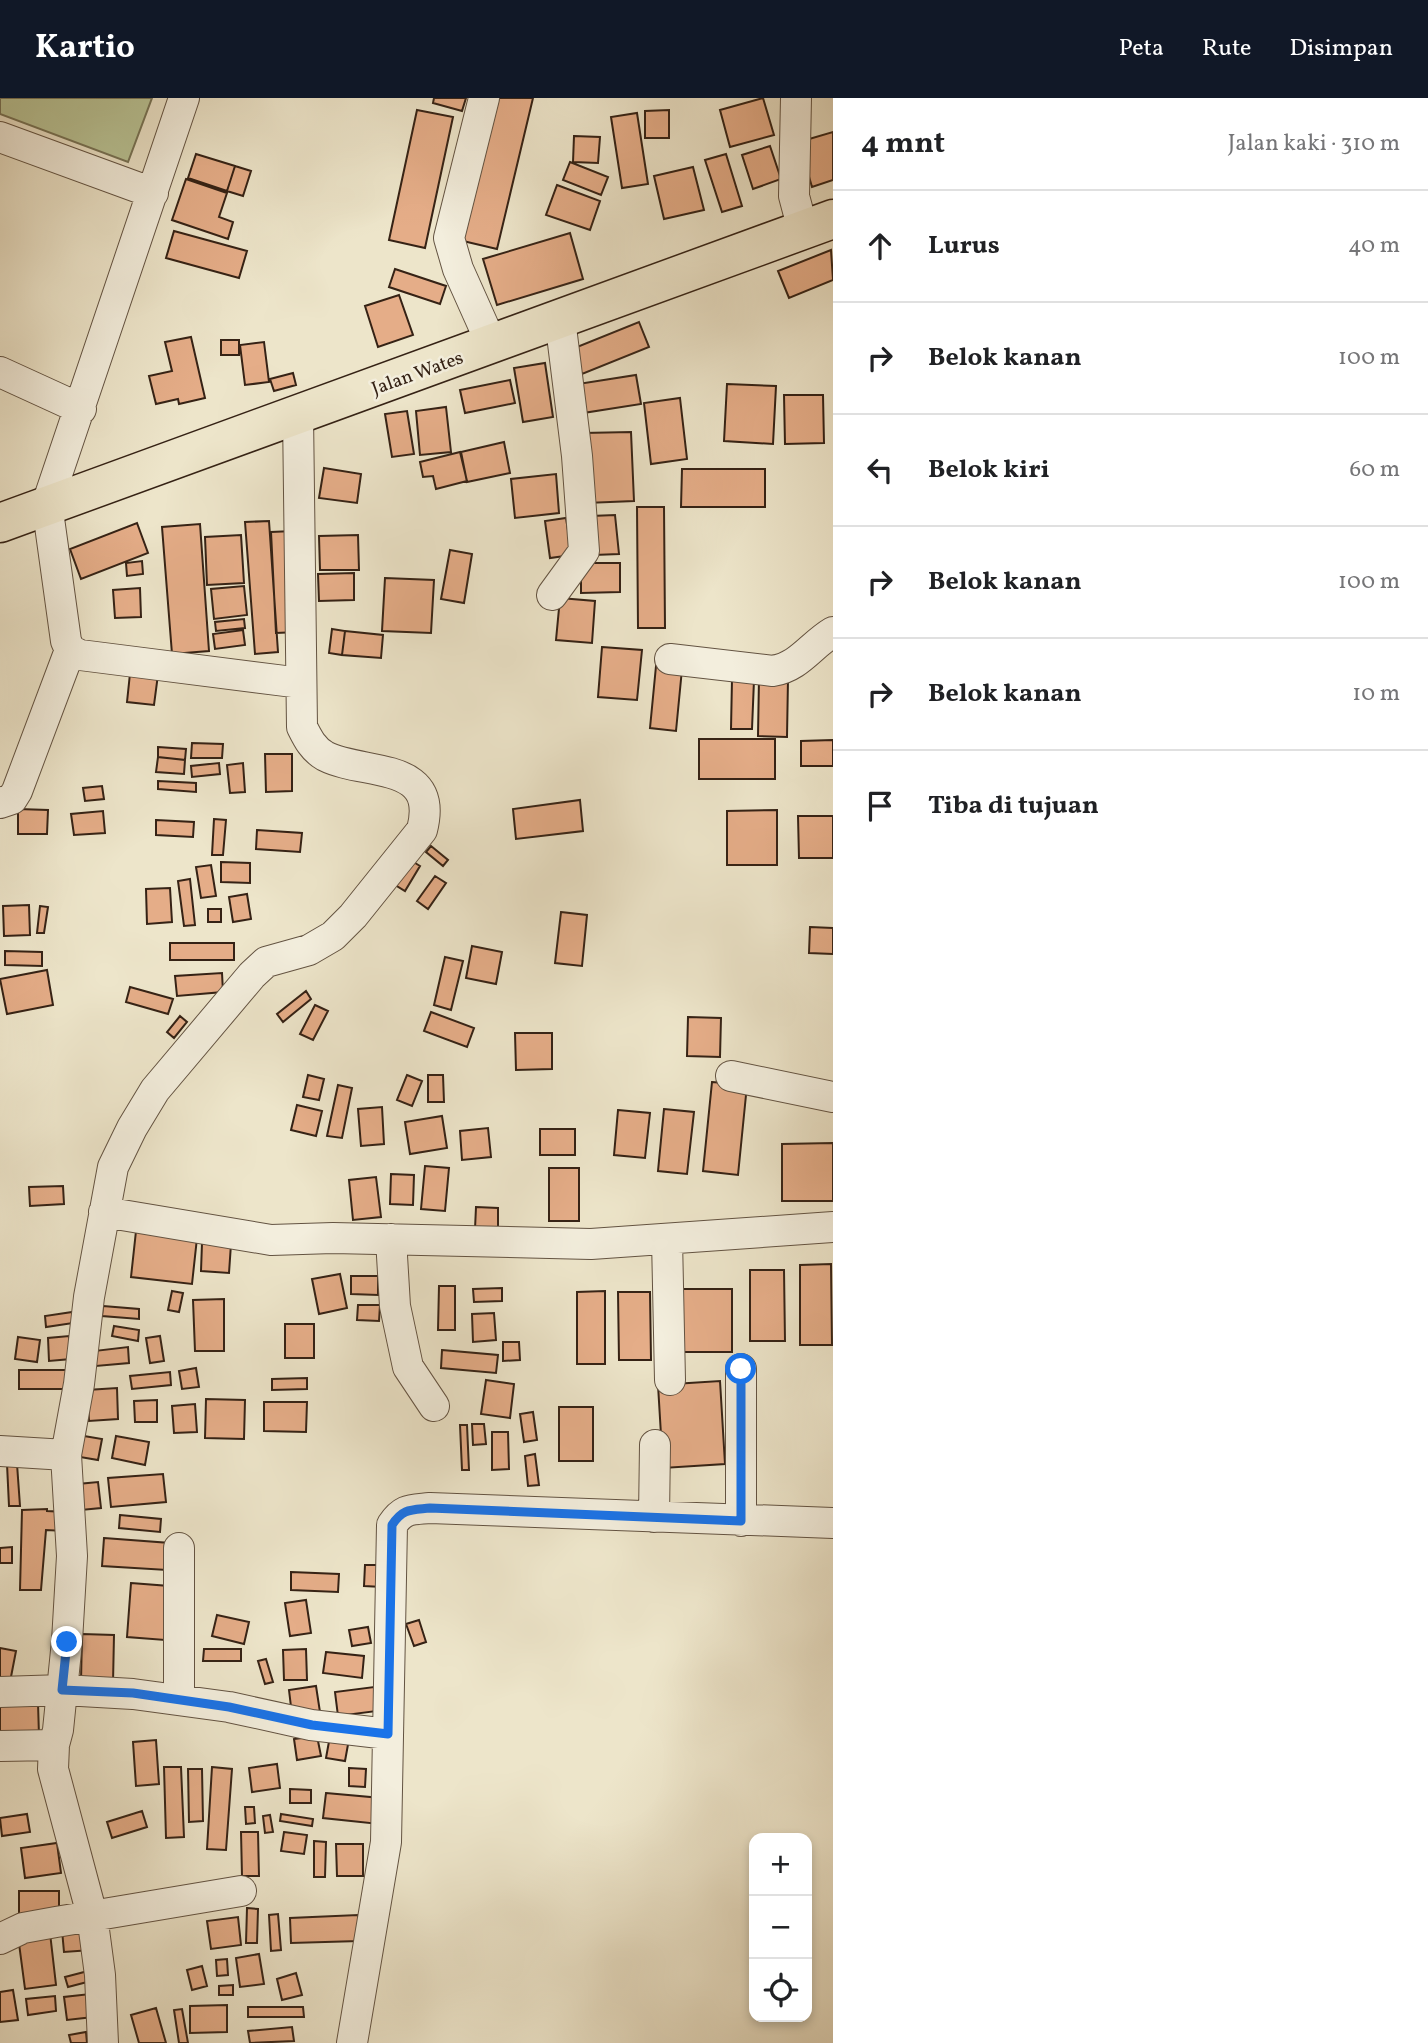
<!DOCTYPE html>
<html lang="id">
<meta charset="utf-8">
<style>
body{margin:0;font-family:Vollkorn,serif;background:#f6f6f6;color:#202124}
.controls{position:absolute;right:21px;bottom:21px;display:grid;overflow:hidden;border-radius:14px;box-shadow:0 4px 10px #0003}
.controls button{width:63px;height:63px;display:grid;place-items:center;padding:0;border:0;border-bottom:2px solid #e0e0e0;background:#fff;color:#202124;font:35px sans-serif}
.stop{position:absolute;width:21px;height:21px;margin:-16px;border:5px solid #1a73e8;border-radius:50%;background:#fff}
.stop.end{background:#1a73e8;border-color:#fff;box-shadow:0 2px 7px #0008}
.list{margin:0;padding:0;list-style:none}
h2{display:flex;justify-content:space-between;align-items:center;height:91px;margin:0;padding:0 28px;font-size:30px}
h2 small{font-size:23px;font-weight:400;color:#757577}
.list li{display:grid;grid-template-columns:46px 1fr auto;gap:21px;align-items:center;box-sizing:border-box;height:112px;padding:0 28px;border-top:2px solid #e0e0e0}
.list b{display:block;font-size:26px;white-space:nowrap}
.list em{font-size:23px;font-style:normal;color:#757577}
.icon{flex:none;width:38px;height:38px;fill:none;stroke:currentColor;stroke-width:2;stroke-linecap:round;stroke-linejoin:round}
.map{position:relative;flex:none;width:833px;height:1945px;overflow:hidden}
header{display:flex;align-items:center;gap:42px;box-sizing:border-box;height:98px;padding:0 35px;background:#111827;color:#fff}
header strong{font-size:33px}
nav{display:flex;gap:38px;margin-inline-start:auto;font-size:24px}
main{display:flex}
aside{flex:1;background:#fff}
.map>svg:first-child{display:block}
.grass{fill:#b9c496;stroke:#777356;stroke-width:2}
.building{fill:#e5ad88;stroke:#352215;stroke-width:2}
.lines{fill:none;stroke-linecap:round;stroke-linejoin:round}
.minor-casing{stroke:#635342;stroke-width:32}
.highway-casing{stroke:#352215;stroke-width:41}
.minor{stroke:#f3eedd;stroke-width:30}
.highway{stroke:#ede5ca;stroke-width:38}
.route{stroke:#1a73e8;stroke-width:9}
.labels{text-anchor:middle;stroke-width:5;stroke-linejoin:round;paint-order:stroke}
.street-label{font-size:19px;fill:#352215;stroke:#f3eedd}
</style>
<header>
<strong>Kartio</strong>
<nav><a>Peta</a><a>Rute</a><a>Disimpan</a></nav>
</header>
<main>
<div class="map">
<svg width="833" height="1945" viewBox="0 0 833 1945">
<rect width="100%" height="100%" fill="#ede5ca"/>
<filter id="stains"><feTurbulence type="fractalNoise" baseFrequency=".00286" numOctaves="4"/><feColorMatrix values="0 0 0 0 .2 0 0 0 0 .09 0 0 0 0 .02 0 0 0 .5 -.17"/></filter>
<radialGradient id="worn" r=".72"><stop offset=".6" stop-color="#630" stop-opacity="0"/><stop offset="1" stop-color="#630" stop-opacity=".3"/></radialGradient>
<path class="grass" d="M 0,0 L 152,0 L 128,64 L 0,16 Z"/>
<path class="building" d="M 434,0 L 466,0 L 462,13 L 433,5 Z
M 497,0 L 533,0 L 497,151 L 463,143 Z
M 763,0 L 774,37 L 730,49 L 720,12 Z
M 417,12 L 453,19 L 425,150 L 389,142 Z
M 669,12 L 669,40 L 645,40 L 645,13 Z
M 637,15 L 648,86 L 622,90 L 611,19 Z
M 833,34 L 833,82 L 812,89 L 799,44 Z
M 574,38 L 600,39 L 598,65 L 573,64 Z
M 770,48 L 781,81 L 753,91 L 742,57 Z
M 196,56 L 235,68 L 227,93 L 188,80 Z
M 726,56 L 742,108 L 722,114 L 705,62 Z
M 570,64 L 608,79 L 601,97 L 563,82 Z
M 235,68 L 251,73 L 243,98 L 227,93 Z
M 693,69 L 704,112 L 664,121 L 654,78 Z
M 186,81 L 227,95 L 219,119 L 233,124 L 228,141 L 172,122 Z
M 557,87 L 600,103 L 590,132 L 546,117 Z
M 174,133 L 247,153 L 239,180 L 166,160 Z
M 570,135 L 583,181 L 497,207 L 483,161 Z
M 831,152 L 833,182 L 789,200 L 778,173 Z
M 395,171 L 446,188 L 440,206 L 389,189 Z
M 399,197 L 413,237 L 378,249 L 365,208 Z
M 639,224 L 649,249 L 582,276 L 572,251 Z
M 191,239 L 205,300 L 179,306 L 178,301 L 156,306 L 149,278 L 172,273 L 165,244 Z
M 221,242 L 239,242 L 239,257 L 221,257 Z
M 264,244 L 269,284 L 245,287 L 240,247 Z
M 545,265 L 553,319 L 523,324 L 514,270 Z
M 293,275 L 296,287 L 274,293 L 270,281 Z
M 636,277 L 641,306 L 583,315 L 578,286 Z
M 510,282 L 515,305 L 465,315 L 460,292 Z
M 727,286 L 776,288 L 773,346 L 724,343 Z
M 784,297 L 823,297 L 824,345 L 785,346 Z
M 680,300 L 687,361 L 651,366 L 644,305 Z
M 446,309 L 451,354 L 420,357 L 416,313 Z
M 407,313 L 414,356 L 392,359 L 385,316 Z
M 631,334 L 634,403 L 586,405 L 583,335 Z
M 504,344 L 510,375 L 467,384 L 461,354 Z
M 460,354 L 467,383 L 436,391 L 433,378 L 423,379 L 420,364 Z
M 324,370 L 361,376 L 357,405 L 319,400 Z
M 682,371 L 765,371 L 765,409 L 681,409 Z
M 556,376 L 559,415 L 515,420 L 511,381 Z
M 637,409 L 664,409 L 665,530 L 638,530 Z
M 615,417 L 619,456 L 594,457 L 591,418 Z
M 566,420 L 572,457 L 550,460 L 545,423 Z
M 269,423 L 278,554 L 255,556 L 245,424 Z
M 137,425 L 148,455 L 81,481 L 70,451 Z
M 200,426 L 209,553 L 172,556 L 162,429 Z
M 293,433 L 298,534 L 276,535 L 271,434 Z
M 241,437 L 244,485 L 207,487 L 205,439 Z
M 358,437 L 359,472 L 320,472 L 319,438 Z
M 450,452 L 472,456 L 464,505 L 441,501 Z
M 142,463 L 143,476 L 127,478 L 126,465 Z
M 581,465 L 620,465 L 620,494 L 581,495 Z
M 354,475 L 354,502 L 319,503 L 318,476 Z
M 385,480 L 434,482 L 431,535 L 382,533 Z
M 244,488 L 247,517 L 214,521 L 211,491 Z
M 140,490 L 141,519 L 115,520 L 113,492 Z
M 560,500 L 595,503 L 592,545 L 556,542 Z
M 244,521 L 245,530 L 216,533 L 215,524 Z
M 332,531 L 345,533 L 342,557 L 329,555 Z
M 243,532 L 245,547 L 215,551 L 213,536 Z
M 345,533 L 383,537 L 381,560 L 342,557 Z
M 602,549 L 642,552 L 637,602 L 598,599 Z
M 131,566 L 159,569 L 154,607 L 127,604 Z
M 656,568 L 682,571 L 676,633 L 650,630 Z
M 759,580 L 788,581 L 787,639 L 758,638 Z
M 732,581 L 754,582 L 752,631 L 731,631 Z
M 699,641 L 775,641 L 775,681 L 699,681 Z
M 833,642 L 833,668 L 801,668 L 801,643 Z
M 192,645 L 223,646 L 222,660 L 191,660 Z
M 158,649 L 186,651 L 185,662 L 158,659 Z
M 265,656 L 292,656 L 292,693 L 266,694 Z
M 158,659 L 185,662 L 184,676 L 156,674 Z
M 219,665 L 220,676 L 192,679 L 191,668 Z
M 243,665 L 245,694 L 230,695 L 227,667 Z
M 158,683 L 196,685 L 196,694 L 158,691 Z
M 102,688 L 104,701 L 85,703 L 83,690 Z
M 580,702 L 583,733 L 516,741 L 513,711 Z
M 18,711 L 48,712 L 47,736 L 18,736 Z
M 777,712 L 777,767 L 727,767 L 727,713 Z
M 103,713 L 105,735 L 74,737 L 71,716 Z
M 798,718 L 833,718 L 833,760 L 799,760 Z
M 214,721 L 226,722 L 223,757 L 212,757 Z
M 156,722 L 194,724 L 193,739 L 156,737 Z
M 257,732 L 302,735 L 300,754 L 256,751 Z
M 431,748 L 448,762 L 443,768 L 426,754 Z
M 402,757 L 420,768 L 405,793 L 387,782 Z
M 221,764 L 250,765 L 250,785 L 221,784 Z
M 211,767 L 216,798 L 201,800 L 196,769 Z
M 435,778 L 446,785 L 428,811 L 417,803 Z
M 190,781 L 195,827 L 184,828 L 178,783 Z
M 170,790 L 172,824 L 147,826 L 146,791 Z
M 247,796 L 251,821 L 233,824 L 229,799 Z
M 29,807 L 30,837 L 4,838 L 3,808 Z
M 40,808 L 48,809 L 44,835 L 37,835 Z
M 208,811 L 221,811 L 221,824 L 208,824 Z
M 561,814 L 587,817 L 582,868 L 555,865 Z
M 810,829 L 833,830 L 833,856 L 809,855 Z
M 170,845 L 234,845 L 234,862 L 170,862 Z
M 472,848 L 502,854 L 496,886 L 466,880 Z
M 5,853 L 42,854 L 42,868 L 5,867 Z
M 445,859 L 463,863 L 451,912 L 434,907 Z
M 47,872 L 53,907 L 7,916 L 0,881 Z
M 222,875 L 223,894 L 177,898 L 175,878 Z
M 130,889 L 173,901 L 168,916 L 126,904 Z
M 306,893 L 311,901 L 283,924 L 277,916 Z
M 315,907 L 328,913 L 313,942 L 300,936 Z
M 431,914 L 474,930 L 467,949 L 424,933 Z
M 180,918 L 187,924 L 174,940 L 167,934 Z
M 688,919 L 721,920 L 720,959 L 687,958 Z
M 515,935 L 552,935 L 552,971 L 516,972 Z
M 308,977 L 324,981 L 319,1002 L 303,999 Z
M 407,977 L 422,983 L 412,1008 L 397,1002 Z
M 428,977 L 443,977 L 444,1004 L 428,1004 Z
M 712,984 L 747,987 L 738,1077 L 703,1073 Z
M 338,987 L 352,990 L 342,1040 L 327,1038 Z
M 297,1007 L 322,1013 L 316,1038 L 291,1032 Z
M 382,1009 L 384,1046 L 361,1048 L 358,1011 Z
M 664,1011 L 694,1014 L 687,1076 L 658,1073 Z
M 618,1012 L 650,1015 L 645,1060 L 614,1057 Z
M 442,1018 L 447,1050 L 410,1056 L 405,1024 Z
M 488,1030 L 491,1059 L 462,1062 L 460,1033 Z
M 540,1031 L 575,1031 L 575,1057 L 540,1057 Z
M 833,1045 L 833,1103 L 782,1103 L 782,1046 Z
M 425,1068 L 449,1070 L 445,1113 L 421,1111 Z
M 549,1070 L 579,1070 L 579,1123 L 549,1123 Z
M 391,1076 L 414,1077 L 413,1107 L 390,1106 Z
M 376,1079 L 381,1119 L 353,1122 L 349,1082 Z
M 63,1088 L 64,1106 L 30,1108 L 29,1089 Z
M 476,1109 L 498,1110 L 498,1131 L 475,1131 Z
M 136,1133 L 197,1140 L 192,1186 L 131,1179 Z
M 202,1145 L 231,1146 L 229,1175 L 201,1173 Z
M 831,1166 L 832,1247 L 800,1247 L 800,1167 Z
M 750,1172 L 784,1172 L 785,1243 L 750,1243 Z
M 340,1176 L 347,1210 L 319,1216 L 312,1181 Z
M 351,1178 L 378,1178 L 378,1197 L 351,1196 Z
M 439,1188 L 455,1188 L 455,1232 L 438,1232 Z
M 502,1190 L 502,1203 L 474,1204 L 473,1191 Z
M 683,1191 L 732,1191 L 732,1254 L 683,1254 Z
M 172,1193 L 183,1195 L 179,1214 L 168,1212 Z
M 605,1193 L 605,1266 L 577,1266 L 577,1194 Z
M 618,1194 L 650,1194 L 651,1262 L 619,1262 Z
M 224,1201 L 224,1253 L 195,1253 L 193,1202 Z
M 358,1207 L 380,1207 L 379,1223 L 357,1222 Z
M 103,1208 L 139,1211 L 139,1221 L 102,1218 Z
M 79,1213 L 80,1224 L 46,1229 L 45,1218 Z
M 494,1215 L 496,1242 L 473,1244 L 472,1216 Z
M 285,1226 L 314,1226 L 314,1260 L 285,1260 Z
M 114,1228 L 139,1232 L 138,1243 L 112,1238 Z
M 69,1238 L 71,1261 L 49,1263 L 48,1240 Z
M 160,1238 L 164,1263 L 150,1265 L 146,1240 Z
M 18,1239 L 40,1242 L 37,1264 L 15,1261 Z
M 503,1244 L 519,1244 L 520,1262 L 503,1263 Z
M 128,1249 L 129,1265 L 96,1268 L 94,1253 Z
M 442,1252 L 498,1257 L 496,1275 L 441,1270 Z
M 196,1270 L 199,1289 L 182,1291 L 179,1273 Z
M 19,1272 L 68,1272 L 68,1291 L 19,1291 Z
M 170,1274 L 171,1287 L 132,1291 L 130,1278 Z
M 307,1280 L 307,1291 L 272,1292 L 272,1281 Z
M 486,1282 L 514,1286 L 510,1320 L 481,1316 Z
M 720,1283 L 725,1366 L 663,1370 L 658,1287 Z
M 117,1290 L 118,1321 L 89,1323 L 87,1292 Z
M 206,1301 L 245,1302 L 244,1341 L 205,1340 Z
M 157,1302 L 157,1324 L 135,1324 L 134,1303 Z
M 264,1304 L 307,1304 L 306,1334 L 264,1333 Z
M 195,1306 L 197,1334 L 174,1335 L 172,1308 Z
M 559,1309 L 593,1309 L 593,1363 L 559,1363 Z
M 533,1314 L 537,1342 L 524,1344 L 520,1316 Z
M 472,1326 L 484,1326 L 486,1346 L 473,1347 Z
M 460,1327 L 467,1327 L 469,1372 L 462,1372 Z
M 492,1334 L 508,1334 L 509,1371 L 492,1372 Z
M 84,1338 L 102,1341 L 98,1362 L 80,1359 Z
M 116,1338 L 149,1344 L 145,1367 L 112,1360 Z
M 535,1356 L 539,1387 L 528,1388 L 525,1358 Z
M 7,1366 L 17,1366 L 20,1408 L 9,1408 Z
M 163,1376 L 166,1404 L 111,1409 L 108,1380 Z
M 98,1384 L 101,1410 L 81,1412 L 78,1386 Z
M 47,1411 L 47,1413 L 66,1414 L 65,1433 L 46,1432 L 41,1492 L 20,1492 L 22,1412 Z
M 120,1417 L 161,1421 L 160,1434 L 119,1430 Z
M 104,1440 L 170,1445 L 167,1472 L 102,1468 Z
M 12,1449 L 12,1465 L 0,1465 L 0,1450 Z
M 365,1467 L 383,1467 L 382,1489 L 364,1488 Z
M 291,1474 L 339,1476 L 338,1494 L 291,1492 Z
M 131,1485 L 169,1488 L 165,1542 L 127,1539 Z
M 306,1502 L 311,1535 L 290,1538 L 285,1505 Z
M 217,1517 L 249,1524 L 244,1546 L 212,1538 Z
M 419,1522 L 426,1544 L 414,1548 L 406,1526 Z
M 368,1529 L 371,1545 L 352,1548 L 349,1532 Z
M 82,1536 L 114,1537 L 113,1585 L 81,1584 Z
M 0,1550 L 16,1553 L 10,1584 L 0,1582 Z
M 204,1551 L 241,1551 L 241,1563 L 203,1563 Z
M 306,1551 L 307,1582 L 284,1582 L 283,1552 Z
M 326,1554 L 364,1558 L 362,1580 L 323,1575 Z
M 266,1561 L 273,1584 L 265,1586 L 258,1563 Z
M 316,1588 L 320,1614 L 292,1617 L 289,1592 Z
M 374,1589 L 377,1613 L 338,1618 L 335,1594 Z
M 38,1605 L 39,1638 L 0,1640 L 0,1608 Z
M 317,1638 L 321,1658 L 297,1662 L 294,1641 Z
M 330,1638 L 349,1641 L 345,1663 L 326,1660 Z
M 156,1642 L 159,1686 L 136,1688 L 133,1644 Z
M 277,1666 L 280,1690 L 252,1694 L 249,1670 Z
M 164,1669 L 181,1669 L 184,1739 L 166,1740 Z
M 212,1669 L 232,1671 L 226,1752 L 207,1751 Z
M 349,1670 L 366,1671 L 365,1689 L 349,1688 Z
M 188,1671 L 202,1671 L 203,1723 L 189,1724 Z
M 290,1691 L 311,1692 L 311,1705 L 290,1705 Z
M 326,1695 L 381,1700 L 379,1726 L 323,1720 Z
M 245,1709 L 254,1709 L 255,1725 L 246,1726 Z
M 142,1713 L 147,1729 L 112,1740 L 107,1724 Z
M 27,1716 L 30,1734 L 2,1738 L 0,1720 Z
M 281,1716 L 313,1721 L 312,1728 L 280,1723 Z
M 270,1717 L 273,1734 L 265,1735 L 263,1718 Z
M 241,1734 L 258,1734 L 259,1778 L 242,1778 Z
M 284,1734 L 307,1737 L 304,1756 L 281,1753 Z
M 314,1743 L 326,1744 L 325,1779 L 314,1779 Z
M 57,1745 L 61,1775 L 25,1780 L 21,1750 Z
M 336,1746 L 363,1746 L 363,1778 L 337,1778 Z
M 19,1793 L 59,1793 L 59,1817 L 19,1818 Z
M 247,1810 L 258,1811 L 257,1845 L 246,1845 Z
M 278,1816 L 281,1852 L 271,1853 L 269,1817 Z
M 358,1817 L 359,1843 L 291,1845 L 290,1820 Z
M 238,1819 L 241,1847 L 211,1851 L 207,1823 Z
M 89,1830 L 91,1852 L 64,1854 L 62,1832 Z
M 50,1835 L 56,1887 L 25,1891 L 18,1838 Z
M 259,1856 L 264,1886 L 240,1889 L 236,1860 Z
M 227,1861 L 228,1877 L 217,1878 L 216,1862 Z
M 202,1868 L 207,1888 L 192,1892 L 187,1872 Z
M 88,1873 L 91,1883 L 68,1889 L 65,1879 Z
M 296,1875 L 302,1897 L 282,1902 L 277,1881 Z
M 233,1887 L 233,1897 L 219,1897 L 219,1888 Z
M 13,1892 L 18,1922 L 0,1924 L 0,1894 Z
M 90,1896 L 93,1919 L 67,1922 L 64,1899 Z
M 55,1898 L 56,1913 L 28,1917 L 26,1901 Z
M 227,1907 L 227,1934 L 190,1935 L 190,1908 Z
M 248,1909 L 303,1909 L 304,1919 L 248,1919 Z
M 156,1910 L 166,1945 L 139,1945 L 131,1917 Z
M 182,1911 L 188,1945 L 179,1945 L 174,1912 Z
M 292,1929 L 294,1943 L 250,1945 L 248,1933 Z
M 86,1934 L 87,1945 L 71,1945 L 69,1937 Z"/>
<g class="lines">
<defs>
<path id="minor" d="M 184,0 L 47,406 L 66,543 L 70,552 L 80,557 L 301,585
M 484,0 L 449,140 L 458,171 L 492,247
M 796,0 L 794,98 L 803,132
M 0,39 L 153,95
M 0,274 L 81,311
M 552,497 L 584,453 L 577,358 L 560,221
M 670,561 L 773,573 C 799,569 811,547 833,534
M 0,705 L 12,701 L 17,693 L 70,552
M 731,978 L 833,999
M 104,1114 L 271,1142 L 333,1140 L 591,1146 L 833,1129
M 391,1141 L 395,1208 L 408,1269 L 434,1308
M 667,1141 L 670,1282
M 0,1353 L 66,1357
M 654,1419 L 655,1347
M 741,1423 L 741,1271
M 0,1594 L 63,1592 L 133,1596 L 229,1609 L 311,1627 L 388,1636
M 179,1602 L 179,1450
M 0,1648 L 54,1647
M 0,1841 L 23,1830 L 56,1824 L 241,1793
M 103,1945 L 100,1877 L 92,1817 L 53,1671 L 54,1647 L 58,1632 L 67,1543 L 72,1458 L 66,1357 L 79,1286 L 89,1199 L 113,1069 L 132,1030 L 155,992 L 252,877 L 266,864 L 309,852 L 333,838 L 353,818 L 422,732 C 440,662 364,678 325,658 C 313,651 308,641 302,629 L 298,316
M 352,1945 L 386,1744 L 392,1427 C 403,1410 411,1412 430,1410 L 833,1425"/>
<path id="highway" d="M 0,425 L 833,121"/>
</defs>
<use href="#minor" class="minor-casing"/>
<use href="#highway" class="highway-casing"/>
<use href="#minor" class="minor"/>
<use href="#highway" class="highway"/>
</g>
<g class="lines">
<path class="route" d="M 67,1544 L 62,1592 L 133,1595 L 229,1609 L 312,1627 L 388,1636 L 392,1427 C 403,1410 411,1412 430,1410 L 741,1423 L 741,1271"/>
</g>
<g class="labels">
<g class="street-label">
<text transform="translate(417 274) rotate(-20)" y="7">Jalan Wates</text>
</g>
</g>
<rect width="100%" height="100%" filter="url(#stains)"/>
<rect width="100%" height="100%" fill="url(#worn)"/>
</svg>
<div class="controls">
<button>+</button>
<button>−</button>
<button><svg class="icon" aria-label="locate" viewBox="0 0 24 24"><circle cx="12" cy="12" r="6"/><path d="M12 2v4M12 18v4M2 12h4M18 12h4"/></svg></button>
</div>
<div class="stop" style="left:741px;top:1271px"></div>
<div class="stop end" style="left:67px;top:1544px"></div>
</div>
<aside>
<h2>4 mnt<small>Jalan kaki · 310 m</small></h2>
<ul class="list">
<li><svg class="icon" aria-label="ahead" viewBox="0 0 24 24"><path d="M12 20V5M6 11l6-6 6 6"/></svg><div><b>Lurus</b></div><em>40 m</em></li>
<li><svg class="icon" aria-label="right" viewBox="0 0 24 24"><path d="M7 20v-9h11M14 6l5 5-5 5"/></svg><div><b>Belok kanan</b></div><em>100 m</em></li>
<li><svg class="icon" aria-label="left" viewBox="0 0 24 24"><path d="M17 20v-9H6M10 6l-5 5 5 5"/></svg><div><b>Belok kiri</b></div><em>60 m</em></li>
<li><svg class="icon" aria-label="right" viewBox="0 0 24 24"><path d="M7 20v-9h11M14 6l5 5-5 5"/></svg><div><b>Belok kanan</b></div><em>100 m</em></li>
<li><svg class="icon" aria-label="right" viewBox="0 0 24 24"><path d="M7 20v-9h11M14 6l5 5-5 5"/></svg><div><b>Belok kanan</b></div><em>10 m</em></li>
<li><svg class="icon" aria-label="arrive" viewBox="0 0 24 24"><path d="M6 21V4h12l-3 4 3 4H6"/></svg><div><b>Tiba di tujuan</b></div></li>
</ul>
</aside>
</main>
